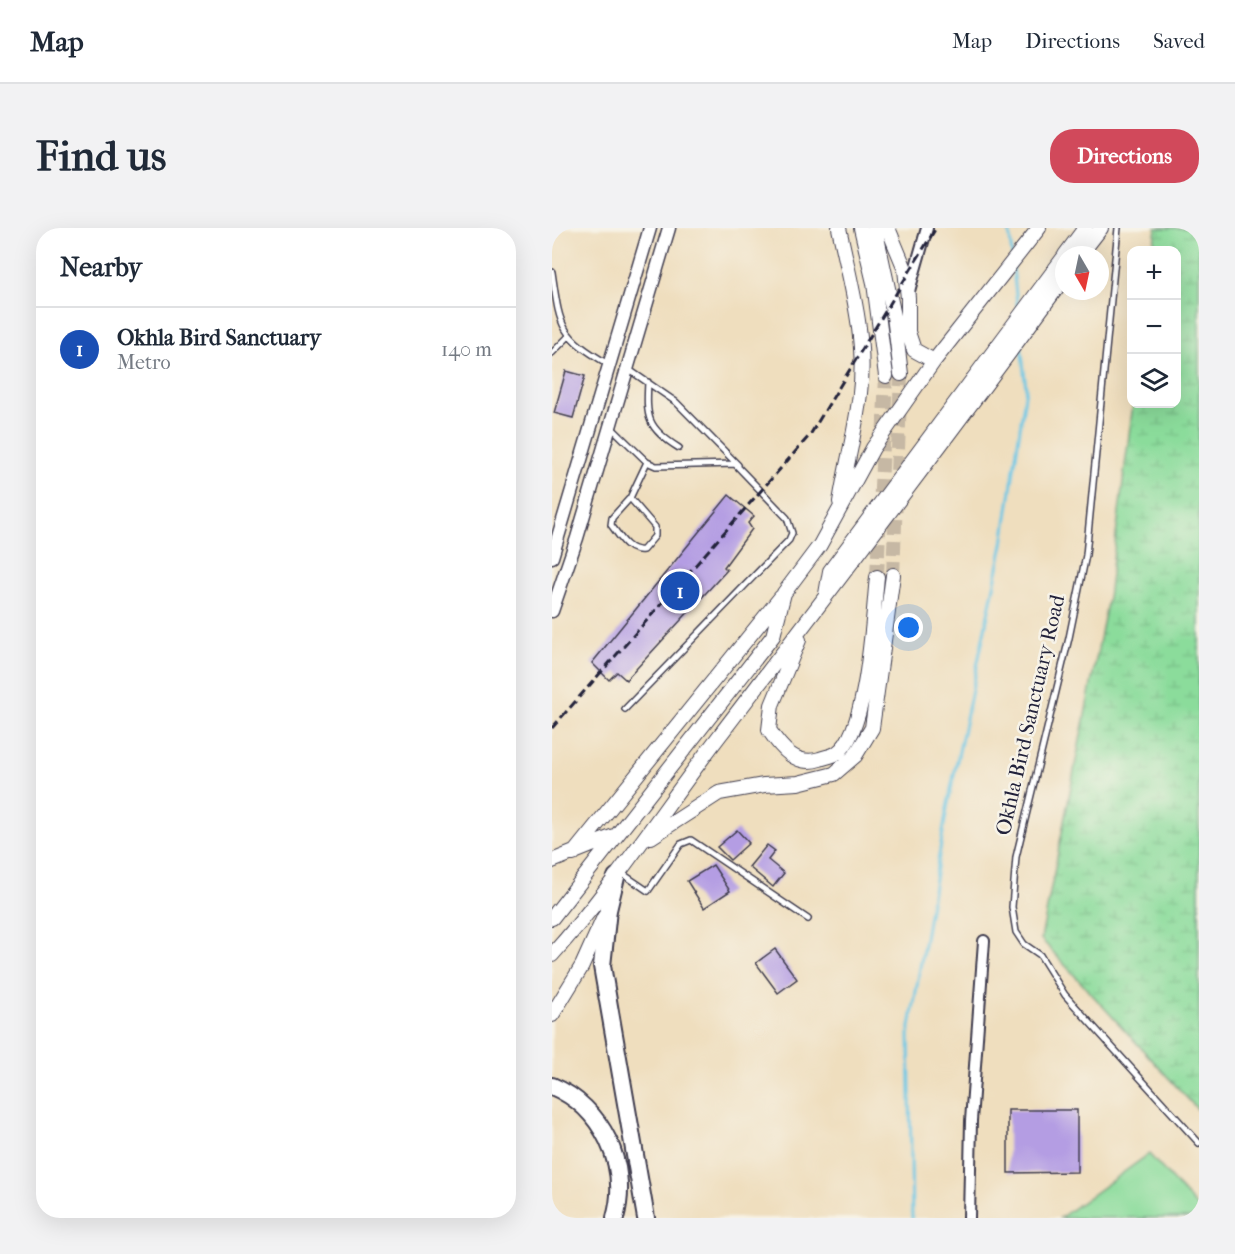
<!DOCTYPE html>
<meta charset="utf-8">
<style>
body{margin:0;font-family:"IM FELL French Canon",serif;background:#f2f2f3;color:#1f2937}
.controls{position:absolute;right:18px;top:18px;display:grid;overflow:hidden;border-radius:12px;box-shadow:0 6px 24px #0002}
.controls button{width:54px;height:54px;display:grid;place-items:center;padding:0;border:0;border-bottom:2px solid #e0e1e3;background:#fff;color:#1f2937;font:30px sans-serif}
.compass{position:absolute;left:503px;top:18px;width:54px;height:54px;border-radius:50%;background:#fff;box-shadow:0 6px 24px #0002;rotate:171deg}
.you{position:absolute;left:357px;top:400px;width:21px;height:21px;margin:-15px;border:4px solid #fff;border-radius:50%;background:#1a73e8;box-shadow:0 0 0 9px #1a73e833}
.badge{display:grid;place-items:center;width:39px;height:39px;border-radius:50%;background:#d1495b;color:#fff;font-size:20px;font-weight:700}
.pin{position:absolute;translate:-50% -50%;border:3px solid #fff;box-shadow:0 2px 6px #0006}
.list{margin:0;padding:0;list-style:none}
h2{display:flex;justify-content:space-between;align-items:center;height:78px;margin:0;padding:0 24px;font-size:26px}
h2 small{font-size:20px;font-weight:400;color:#747a83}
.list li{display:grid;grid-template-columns:39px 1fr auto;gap:18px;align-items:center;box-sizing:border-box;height:84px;padding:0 24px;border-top:2px solid #e0e1e3}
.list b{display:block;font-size:22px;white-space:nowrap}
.list p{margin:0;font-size:20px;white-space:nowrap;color:#747a83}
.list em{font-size:20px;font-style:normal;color:#747a83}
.icon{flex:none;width:33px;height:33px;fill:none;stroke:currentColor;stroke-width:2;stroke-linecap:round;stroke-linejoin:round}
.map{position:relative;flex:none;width:647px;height:990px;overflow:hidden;border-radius:24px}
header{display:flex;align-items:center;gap:36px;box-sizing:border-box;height:84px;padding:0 30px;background:#fff;border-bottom:2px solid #e0e1e3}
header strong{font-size:28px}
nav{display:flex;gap:33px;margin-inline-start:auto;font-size:21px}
.intro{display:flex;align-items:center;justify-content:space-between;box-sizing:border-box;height:144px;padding:0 36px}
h1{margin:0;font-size:42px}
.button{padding:15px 27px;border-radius:24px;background:#d1495b;color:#fff;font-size:21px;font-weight:700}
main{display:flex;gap:36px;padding:0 36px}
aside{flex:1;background:#fff;border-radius:24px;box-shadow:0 6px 24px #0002}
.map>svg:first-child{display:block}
.green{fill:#8bdc9b;stroke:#567f6b;stroke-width:1.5}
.wetland{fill:url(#wetland-marsh);stroke:#567f6b;stroke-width:1.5}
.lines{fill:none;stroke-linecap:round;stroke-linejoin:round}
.stream{stroke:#67c6e5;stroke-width:3}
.building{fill:#b49de3}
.secondary-tunnel{stroke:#c6b8a4;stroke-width:14;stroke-dasharray:14 7;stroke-linecap:butt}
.service-casing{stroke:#413e4f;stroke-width:8}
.minor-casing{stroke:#413e4f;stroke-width:14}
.tertiary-casing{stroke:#413e4f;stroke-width:15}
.secondary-casing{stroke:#413e4f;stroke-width:16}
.trunk-casing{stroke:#413e4f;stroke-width:20}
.service{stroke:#fff;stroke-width:5}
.minor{stroke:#fff;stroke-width:10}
.tertiary{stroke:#fff;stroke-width:12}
.secondary{stroke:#fff;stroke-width:14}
.trunk{stroke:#fff;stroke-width:16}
.rail{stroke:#22223b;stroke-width:3;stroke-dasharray:9 4.5;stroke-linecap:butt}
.labels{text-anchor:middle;stroke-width:5;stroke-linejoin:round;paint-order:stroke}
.street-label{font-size:21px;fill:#22223b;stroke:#f7f3e8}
</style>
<header>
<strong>Map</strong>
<nav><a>Map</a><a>Directions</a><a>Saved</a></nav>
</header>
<div class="intro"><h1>Find us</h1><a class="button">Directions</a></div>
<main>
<aside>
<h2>Nearby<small></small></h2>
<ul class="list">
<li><span class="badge" style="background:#1a4fb4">1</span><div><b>Okhla Bird Sanctuary</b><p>Metro</p></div><em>140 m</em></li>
</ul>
</aside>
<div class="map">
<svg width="647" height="990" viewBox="0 0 647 990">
<defs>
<pattern id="wetland-marsh" width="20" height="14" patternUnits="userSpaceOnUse" patternTransform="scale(1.5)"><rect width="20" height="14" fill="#8bdc9b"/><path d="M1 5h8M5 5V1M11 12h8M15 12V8" fill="none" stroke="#78bc86"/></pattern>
</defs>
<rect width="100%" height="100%" fill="#f7f3e8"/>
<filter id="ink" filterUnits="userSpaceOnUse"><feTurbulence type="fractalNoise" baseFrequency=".0167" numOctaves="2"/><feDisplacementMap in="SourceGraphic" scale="12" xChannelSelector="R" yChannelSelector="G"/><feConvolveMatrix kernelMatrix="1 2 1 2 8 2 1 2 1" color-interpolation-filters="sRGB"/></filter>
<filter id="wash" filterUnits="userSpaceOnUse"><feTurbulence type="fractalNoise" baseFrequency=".008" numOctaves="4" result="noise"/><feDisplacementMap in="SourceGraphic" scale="24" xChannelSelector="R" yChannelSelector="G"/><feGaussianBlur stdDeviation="1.35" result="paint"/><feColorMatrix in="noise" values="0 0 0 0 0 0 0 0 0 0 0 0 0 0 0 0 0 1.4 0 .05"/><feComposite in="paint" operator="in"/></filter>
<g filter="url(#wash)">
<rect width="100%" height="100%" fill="#efdebe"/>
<path class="green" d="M 597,926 L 647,981 L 647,990 L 508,990 Z"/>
<path class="wetland" d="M 604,0 L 647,0 L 647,883 L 489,711 L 556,370 L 581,176 L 624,176 L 624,22 L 601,22 Z"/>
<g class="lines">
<path class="stream" d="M 457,0 L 460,28
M 461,40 L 466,84
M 360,990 L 357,805 L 395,580 L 451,316 L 474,160 L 469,118"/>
</g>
<g id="blocks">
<path class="building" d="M 14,143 L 33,148 L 21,190 L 2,185 Z
M 177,267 L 202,288 L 196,295 L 200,301 L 172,339 L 175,342 L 74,452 L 65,444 L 57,452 L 40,435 Z
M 185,602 L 197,615 L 178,632 L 165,619 Z
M 215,617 L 223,623 L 216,632 L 232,645 L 221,659 L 197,639 Z
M 161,637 L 178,663 L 152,680 L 135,653 Z
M 223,721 L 245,751 L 226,765 L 204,735 Z
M 456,882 L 525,882 L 525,944 L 456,945 Z"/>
</g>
</g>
<g filter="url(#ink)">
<use href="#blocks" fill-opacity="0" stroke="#413e4f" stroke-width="1.5"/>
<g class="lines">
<path class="secondary-tunnel" d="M 341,347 L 349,146
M 325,349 L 334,148"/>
<defs>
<path id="service" d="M 566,0 L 534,327 L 517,410 L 464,629 L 460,679 L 464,704 L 472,716 L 488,727 L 513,767 L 647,915
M 0,44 C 8,99 7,107 56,136
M 0,125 L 17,108
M 76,141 L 124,174 L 186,237
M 96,154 C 94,190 95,200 127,220
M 60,200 L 95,234 L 104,238 L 183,236 L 235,290 L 240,305 L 237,312 L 73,481
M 78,270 L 60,290 L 59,297 C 68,308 75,324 91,322 L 103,308 L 103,299 L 78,270 L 95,234
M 68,644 L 96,663 L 129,616 L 139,612 L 256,691"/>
<path id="minor" d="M 357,63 L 375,0
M 417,990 L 419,893 L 432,713"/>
<path id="tertiary" d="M 0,329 L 98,0
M 0,383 L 25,310 L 117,0"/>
<path id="secondary" d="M 287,0 C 298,53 315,110 308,165 C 304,201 294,238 288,274
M 309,0 L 322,55 L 334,148
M 323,0 L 342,88 L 349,146
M 336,0 L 353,41 L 356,70 L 356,104 L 362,122 L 382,133
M 513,27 L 533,0
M 528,27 L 549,0
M 274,366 L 278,343 L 512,29
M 247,412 L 220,477 L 217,502 C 229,520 244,539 268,531 C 273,529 281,528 285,525 C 316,505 321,385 325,349
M 99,609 L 167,565 L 212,557 L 246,555 L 282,546 L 303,528 L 320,500 L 341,347
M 21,626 L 229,369
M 0,633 L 62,608
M 0,690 L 221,408 L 232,365 L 268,317 L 321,220 L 382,133 L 487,0
M 0,727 C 62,658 112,580 168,507 C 284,355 400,204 512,50
M 0,787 L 30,738 L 52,689"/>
<path id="trunk" d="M 64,649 L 56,682 L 50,738 L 94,990
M 0,858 C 50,879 78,937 63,990"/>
</defs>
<use href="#service" class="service-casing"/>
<use href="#minor" class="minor-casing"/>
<use href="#tertiary" class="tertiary-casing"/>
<use href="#secondary" class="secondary-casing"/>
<use href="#trunk" class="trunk-casing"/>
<use href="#service" class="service"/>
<use href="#minor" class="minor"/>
<use href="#tertiary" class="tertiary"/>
<use href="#secondary" class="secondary"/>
<use href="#trunk" class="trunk"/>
<path class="rail" d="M 0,500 L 258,207 L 384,0"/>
</g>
</g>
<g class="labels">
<g class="street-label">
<text transform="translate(478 487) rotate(-77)" y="7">Okhla Bird Sanctuary Road</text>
</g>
</g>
</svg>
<div class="controls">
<button>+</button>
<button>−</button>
<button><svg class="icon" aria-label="layers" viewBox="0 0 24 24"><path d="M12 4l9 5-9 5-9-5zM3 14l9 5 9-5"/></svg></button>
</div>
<svg class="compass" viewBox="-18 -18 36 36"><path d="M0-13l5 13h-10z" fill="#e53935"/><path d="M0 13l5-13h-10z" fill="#747a83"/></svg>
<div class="you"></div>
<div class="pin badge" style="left:128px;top:363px;background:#1a4fb4">1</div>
</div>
</main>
